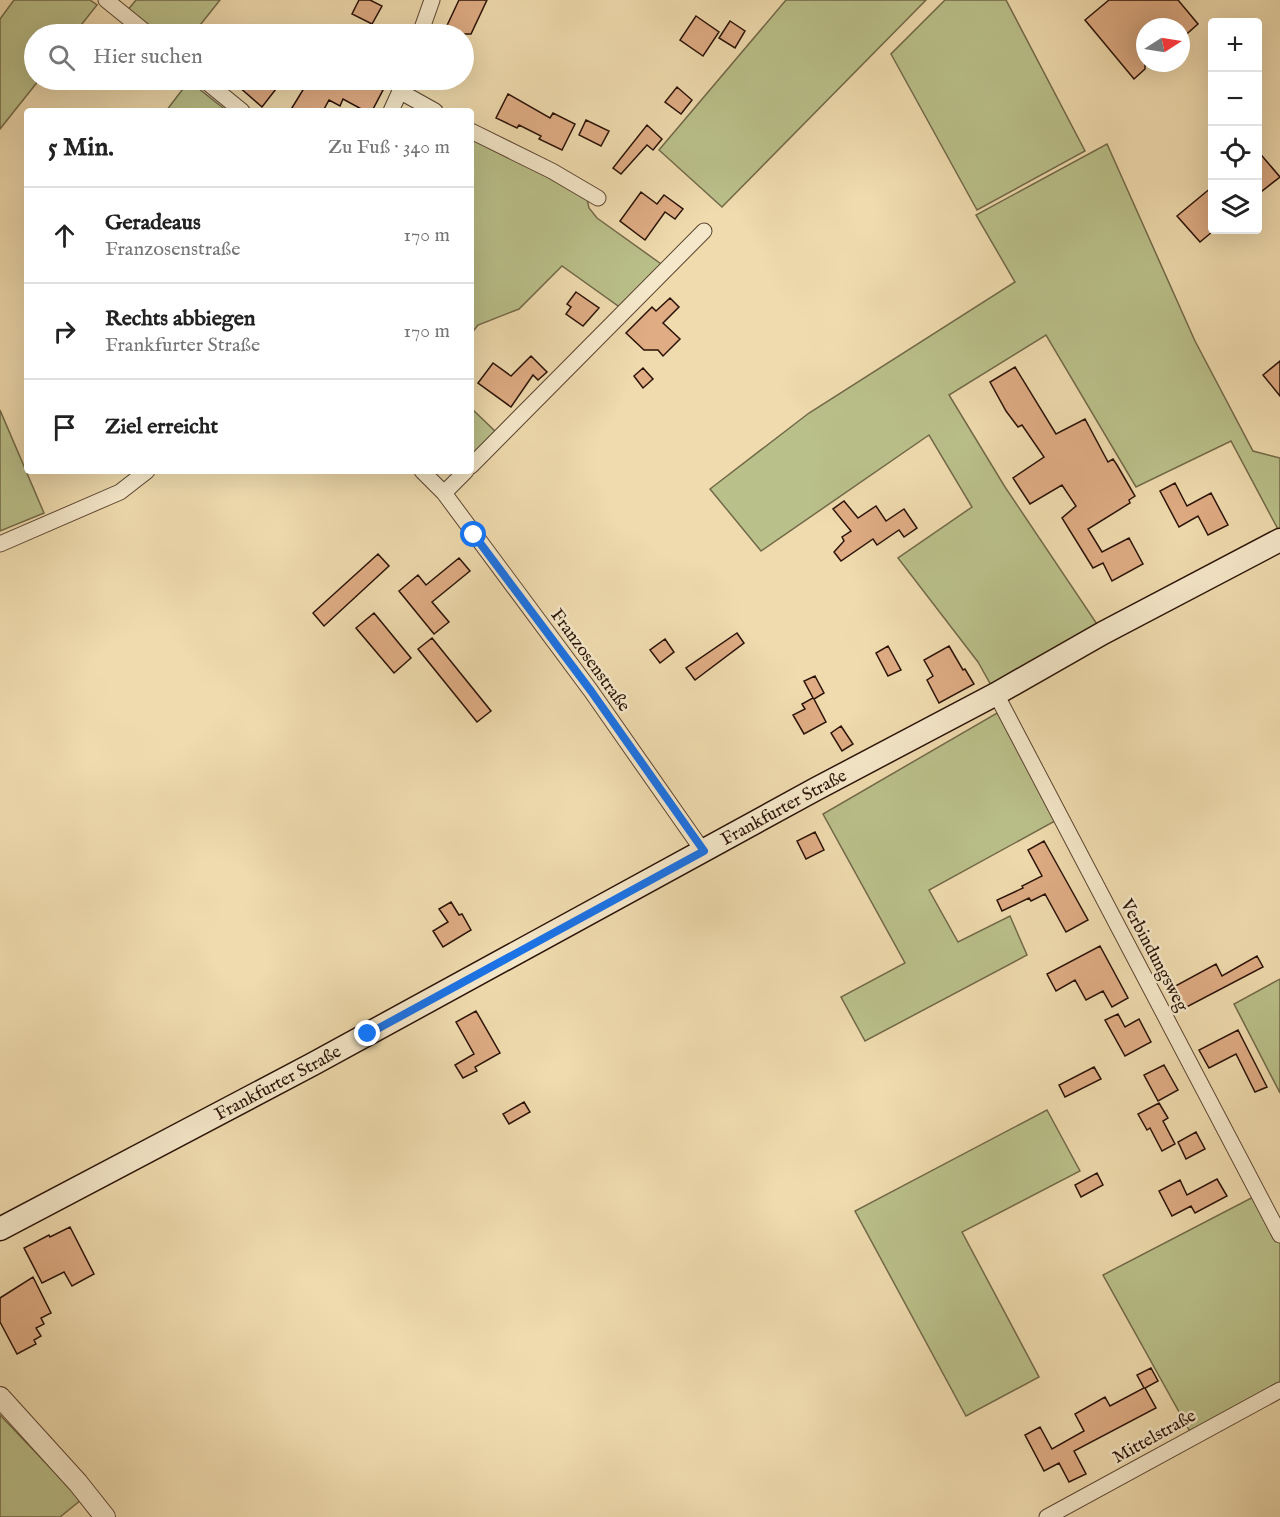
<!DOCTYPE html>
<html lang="de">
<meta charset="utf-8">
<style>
body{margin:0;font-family:"IM FELL English",serif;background:#f2f2f2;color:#222}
.controls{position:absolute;right:18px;top:18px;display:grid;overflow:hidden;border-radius:6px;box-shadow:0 6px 24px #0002}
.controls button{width:54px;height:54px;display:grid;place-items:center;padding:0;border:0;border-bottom:2px solid #e0e0e0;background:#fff;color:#222;font:30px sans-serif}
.compass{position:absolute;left:1136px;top:18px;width:54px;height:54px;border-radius:50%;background:#fff;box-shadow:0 6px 24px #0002;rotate:78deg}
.stop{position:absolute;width:18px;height:18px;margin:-14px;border:4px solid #1a73e8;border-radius:50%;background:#fff}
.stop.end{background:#1a73e8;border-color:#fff;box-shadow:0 2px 6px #0008}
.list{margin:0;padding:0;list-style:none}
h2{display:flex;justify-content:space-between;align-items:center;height:78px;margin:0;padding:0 24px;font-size:26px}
h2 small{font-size:20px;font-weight:400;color:#767676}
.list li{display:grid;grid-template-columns:39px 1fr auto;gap:18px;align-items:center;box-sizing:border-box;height:96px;padding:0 24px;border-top:2px solid #e0e0e0}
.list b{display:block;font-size:22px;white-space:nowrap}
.list p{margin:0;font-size:20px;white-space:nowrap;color:#767676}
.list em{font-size:20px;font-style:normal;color:#767676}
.icon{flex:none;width:33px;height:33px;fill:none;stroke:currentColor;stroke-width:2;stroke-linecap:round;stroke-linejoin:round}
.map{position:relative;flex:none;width:1280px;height:1517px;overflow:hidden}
.search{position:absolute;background:#fff;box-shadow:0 6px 24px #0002;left:24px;top:24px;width:450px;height:66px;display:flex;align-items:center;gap:15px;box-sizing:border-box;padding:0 21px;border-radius:33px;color:#767676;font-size:22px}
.panel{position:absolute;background:#fff;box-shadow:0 6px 24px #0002;left:24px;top:108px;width:450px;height:366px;border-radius:6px}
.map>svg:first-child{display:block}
.green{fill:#bac08a;stroke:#726948;stroke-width:1.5}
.building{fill:#dfac84;stroke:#2a1206;stroke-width:1.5}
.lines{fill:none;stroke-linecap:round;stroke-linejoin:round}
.minor-casing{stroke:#5b4430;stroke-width:17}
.tertiary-casing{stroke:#5b4430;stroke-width:22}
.secondary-casing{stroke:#2a1206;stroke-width:25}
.minor{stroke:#f5e8ca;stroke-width:15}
.tertiary{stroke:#f5e8ca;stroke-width:20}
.secondary{stroke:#f5e8ca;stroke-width:22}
.route{stroke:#1a73e8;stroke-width:8}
.labels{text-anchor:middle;stroke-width:5;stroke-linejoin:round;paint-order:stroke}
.street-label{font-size:18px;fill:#2a1206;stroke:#f5e8ca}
</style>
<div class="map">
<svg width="1280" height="1517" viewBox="0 0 1280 1517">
<rect width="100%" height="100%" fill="#efdbae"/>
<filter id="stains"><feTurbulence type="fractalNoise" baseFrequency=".00333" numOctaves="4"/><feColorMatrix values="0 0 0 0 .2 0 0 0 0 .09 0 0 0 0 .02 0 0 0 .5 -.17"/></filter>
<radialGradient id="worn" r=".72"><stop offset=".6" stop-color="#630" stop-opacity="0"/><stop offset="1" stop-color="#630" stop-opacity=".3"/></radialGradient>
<path class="green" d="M 14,0 L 90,0 L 97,5 L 74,34 L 34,34 L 34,80 L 39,80 L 0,129 L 0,19 Z
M 136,0 L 220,0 L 193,34 L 155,34 L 127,11 Z
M 786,0 L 926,0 L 722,207 L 659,150 Z
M 945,0 L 1006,0 L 1085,151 L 977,210 L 891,54 Z
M 189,81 L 227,111 L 166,111 Z
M 476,137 L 587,199 L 589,208 L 597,218 L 664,266 L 621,308 L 562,266 L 519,309 L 478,325 L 471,334 L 471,145 Z
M 1107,144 L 1195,341 L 1253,451 L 1280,458 L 1280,533 L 1231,441 L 1136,487 L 1046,335 L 949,395 L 1005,487 L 1103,633 L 996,694 L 978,662 L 898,558 L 972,507 L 929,435 L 761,551 L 710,489 L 809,413 L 1015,282 L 976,215 Z
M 471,408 L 497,433 L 471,460 Z
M 0,410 L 44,513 L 0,531 Z
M 1004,709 L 1055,821 L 929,890 L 958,942 L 1010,916 L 1027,955 L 865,1041 L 841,997 L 905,963 L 823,814 Z
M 1280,979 L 1280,1093 L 1234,1004 Z
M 1047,1110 L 1080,1171 L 962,1232 L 1039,1377 L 966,1416 L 855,1211 Z
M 1259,1194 L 1280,1235 L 1280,1390 L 1193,1437 L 1103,1275 Z
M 0,1415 L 81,1500 L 60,1517 L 0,1517 Z"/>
<path class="building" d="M 359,0 L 370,0 L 382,6 L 372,24 L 352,14 Z
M 459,0 L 487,0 L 471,34 L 443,34 Z
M 1109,0 L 1178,0 L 1198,24 L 1181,39 L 1181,27 L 1145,27 L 1145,69 L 1134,79 L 1085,20 Z
M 696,16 L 719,32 L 703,56 L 680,40 Z
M 730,21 L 745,31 L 735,48 L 719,38 Z
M 244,80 L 283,80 L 262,107 L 238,86 Z
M 309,80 L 363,80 L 383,90 L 372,111 L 365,111 L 343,99 L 340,106 L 329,100 L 323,111 L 290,111 Z
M 677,87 L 692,100 L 681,114 L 665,102 Z
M 508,94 L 550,118 L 553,113 L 575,124 L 562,150 L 539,139 L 541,136 L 519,125 L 517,128 L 496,118 Z
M 586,120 L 609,131 L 601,146 L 579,135 Z
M 647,125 L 662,139 L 653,150 L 647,145 L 621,174 L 613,168 Z
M 1257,150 L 1280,177 L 1257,195 Z
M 1212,187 L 1212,232 L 1200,242 L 1177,216 Z
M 641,192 L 657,204 L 664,195 L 683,209 L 675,219 L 665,212 L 645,240 L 620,221 Z
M 576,292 L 599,308 L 583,326 L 566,314 L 571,307 L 567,304 Z
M 670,298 L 679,307 L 663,323 L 680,339 L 663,356 L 658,350 L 644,350 L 626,333 L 652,307 L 656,311 Z
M 531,356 L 547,372 L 538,380 L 533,375 L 511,407 L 478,383 L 493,363 L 511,376 Z
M 1280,361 L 1280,396 L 1263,375 Z
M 1015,367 L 1056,434 L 1085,419 L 1108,462 L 1113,459 L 1117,465 L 1135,496 L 1129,500 L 1130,503 L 1088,529 L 1102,552 L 1129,538 L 1143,564 L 1112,581 L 1103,563 L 1093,568 L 1062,518 L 1076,506 L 1062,485 L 1030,504 L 1013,478 L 1044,457 L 1022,425 L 1018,427 L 1006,411 L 990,382 Z
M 643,368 L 653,379 L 643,388 L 634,376 Z
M 1175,483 L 1187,506 L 1211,493 L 1228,525 L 1208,535 L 1198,516 L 1179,527 L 1160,491 Z
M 844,501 L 858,518 L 876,506 L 886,521 L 904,509 L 917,528 L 904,537 L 899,530 L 877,545 L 873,539 L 841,561 L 834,552 L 844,541 L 842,537 L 851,531 L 833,509 Z
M 378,554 L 389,566 L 324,626 L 313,613 Z
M 459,558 L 470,571 L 432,602 L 449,622 L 434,634 L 399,591 L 418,575 L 426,585 Z
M 374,613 L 411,658 L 394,673 L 356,628 Z
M 737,633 L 744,643 L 695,680 L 686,668 Z
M 432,638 L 491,711 L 477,722 L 418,649 Z
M 665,639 L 674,652 L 660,663 L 650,650 Z
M 888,646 L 901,670 L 888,676 L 876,653 Z
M 949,646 L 963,670 L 965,669 L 974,684 L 939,703 L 927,680 L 933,676 L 924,660 Z
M 815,676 L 824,693 L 814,699 L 826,722 L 804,734 L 793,715 L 805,709 L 802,704 L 813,698 L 804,681 Z
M 841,726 L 853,744 L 842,751 L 831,733 Z
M 815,832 L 824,850 L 806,859 L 797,841 Z
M 1044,841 L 1088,920 L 1066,932 L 1045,894 L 1031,901 L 1029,898 L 1002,911 L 997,900 L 1023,888 L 1022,886 L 1042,876 L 1028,850 Z
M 451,902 L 459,915 L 462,914 L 471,930 L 443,947 L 433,931 L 448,922 L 439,909 Z
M 1100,946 L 1128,998 L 1112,1007 L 1103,991 L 1086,1000 L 1075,980 L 1056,991 L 1047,974 Z
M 1257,956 L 1263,967 L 1179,1011 L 1168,990 L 1216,964 L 1222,976 Z
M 476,1011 L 500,1053 L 475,1067 L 477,1071 L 463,1078 L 455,1065 L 474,1054 L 456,1022 Z
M 1118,1014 L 1125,1027 L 1139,1019 L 1151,1042 L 1125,1056 L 1105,1020 Z
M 1238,1030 L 1267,1087 L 1255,1092 L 1236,1054 L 1209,1068 L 1199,1050 Z
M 1164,1065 L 1178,1090 L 1158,1101 L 1144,1075 Z
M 1094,1067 L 1101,1079 L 1065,1097 L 1059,1085 Z
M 524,1102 L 530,1112 L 509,1124 L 503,1114 Z
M 1159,1103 L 1168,1118 L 1163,1121 L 1175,1144 L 1162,1151 L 1150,1128 L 1147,1130 L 1138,1114 Z
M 1196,1132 L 1205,1149 L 1186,1159 L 1178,1142 Z
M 1097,1173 L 1103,1185 L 1081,1197 L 1075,1185 Z
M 1217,1179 L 1227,1196 L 1195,1213 L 1191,1206 L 1172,1216 L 1159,1191 L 1180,1180 L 1187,1195 Z
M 70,1227 L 94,1274 L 72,1286 L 64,1272 L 42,1283 L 24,1248 L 49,1235 L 50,1237 Z
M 33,1277 L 51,1313 L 41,1318 L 44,1324 L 36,1328 L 41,1336 L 34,1340 L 36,1344 L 17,1354 L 0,1322 L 0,1298 Z
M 1151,1368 L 1158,1381 L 1145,1388 L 1156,1408 L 1074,1451 L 1086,1474 L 1069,1482 L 1059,1463 L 1044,1471 L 1025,1435 L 1040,1427 L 1052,1449 L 1084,1431 L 1075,1414 L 1105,1397 L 1110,1406 L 1144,1388 L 1137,1375 Z"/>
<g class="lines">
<defs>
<path id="minor" d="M 106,0 L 148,34
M 420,34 L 432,0
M 204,80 L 242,111
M 401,92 L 435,111
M 391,111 L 405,80
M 471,131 L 552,171 L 598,198
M 471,466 L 704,231
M 422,471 L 444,493 L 591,691 L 703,851
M 444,493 L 466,471
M 0,544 L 120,492 L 147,471
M 996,694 L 1280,1235
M 1047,1517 L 1280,1390"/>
<path id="tertiary" d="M 0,1397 L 78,1483 L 105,1517"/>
<g id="secondary">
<path id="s1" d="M 0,1229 L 313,1064 L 816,789 L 996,694 L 1103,633 L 1280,540"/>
</g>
</defs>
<use href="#minor" class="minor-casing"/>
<use href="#tertiary" class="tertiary-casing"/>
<use href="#secondary" class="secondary-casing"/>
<use href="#minor" class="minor"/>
<use href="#tertiary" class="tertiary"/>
<use href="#secondary" class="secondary"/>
</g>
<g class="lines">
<path class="route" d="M 368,1034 L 704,851 L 591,691 L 474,535"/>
</g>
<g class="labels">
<g class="street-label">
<text transform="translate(591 660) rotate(54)" y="6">Franzosenstraße</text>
<text dy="6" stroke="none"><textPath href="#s1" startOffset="890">Frankfurter Straße</textPath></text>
<text transform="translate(1155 955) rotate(62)" y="6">Verbindungsweg</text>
<text dy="6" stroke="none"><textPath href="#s1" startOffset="314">Frankfurter Straße</textPath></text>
<text transform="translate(1154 1436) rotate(-29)" y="6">Mittelstraße</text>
</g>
</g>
<rect width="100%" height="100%" filter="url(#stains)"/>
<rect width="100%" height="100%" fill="url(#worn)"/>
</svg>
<div class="controls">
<button>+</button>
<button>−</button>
<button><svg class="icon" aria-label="locate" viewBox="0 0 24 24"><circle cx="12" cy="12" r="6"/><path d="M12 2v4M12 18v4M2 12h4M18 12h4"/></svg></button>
<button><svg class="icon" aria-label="layers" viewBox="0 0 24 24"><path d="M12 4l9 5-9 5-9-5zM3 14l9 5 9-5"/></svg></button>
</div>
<svg class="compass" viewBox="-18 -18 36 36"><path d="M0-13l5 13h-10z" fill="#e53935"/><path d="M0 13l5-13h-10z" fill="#767676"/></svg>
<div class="stop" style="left:474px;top:535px"></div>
<div class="stop end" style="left:368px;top:1034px"></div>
<div class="search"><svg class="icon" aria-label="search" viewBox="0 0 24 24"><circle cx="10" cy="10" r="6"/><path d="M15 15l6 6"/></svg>Hier suchen</div>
<section class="panel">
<h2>5 Min.<small>Zu Fuß · 340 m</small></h2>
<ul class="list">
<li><svg class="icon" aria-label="ahead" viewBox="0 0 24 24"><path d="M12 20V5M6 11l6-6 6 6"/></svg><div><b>Geradeaus</b><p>Franzosenstraße</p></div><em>170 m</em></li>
<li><svg class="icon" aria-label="right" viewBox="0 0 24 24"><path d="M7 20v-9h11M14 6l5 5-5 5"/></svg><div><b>Rechts abbiegen</b><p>Frankfurter Straße</p></div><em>170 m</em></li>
<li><svg class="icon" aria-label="arrive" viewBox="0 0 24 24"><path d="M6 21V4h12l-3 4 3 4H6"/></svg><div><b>Ziel erreicht</b></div></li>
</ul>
</section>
</div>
